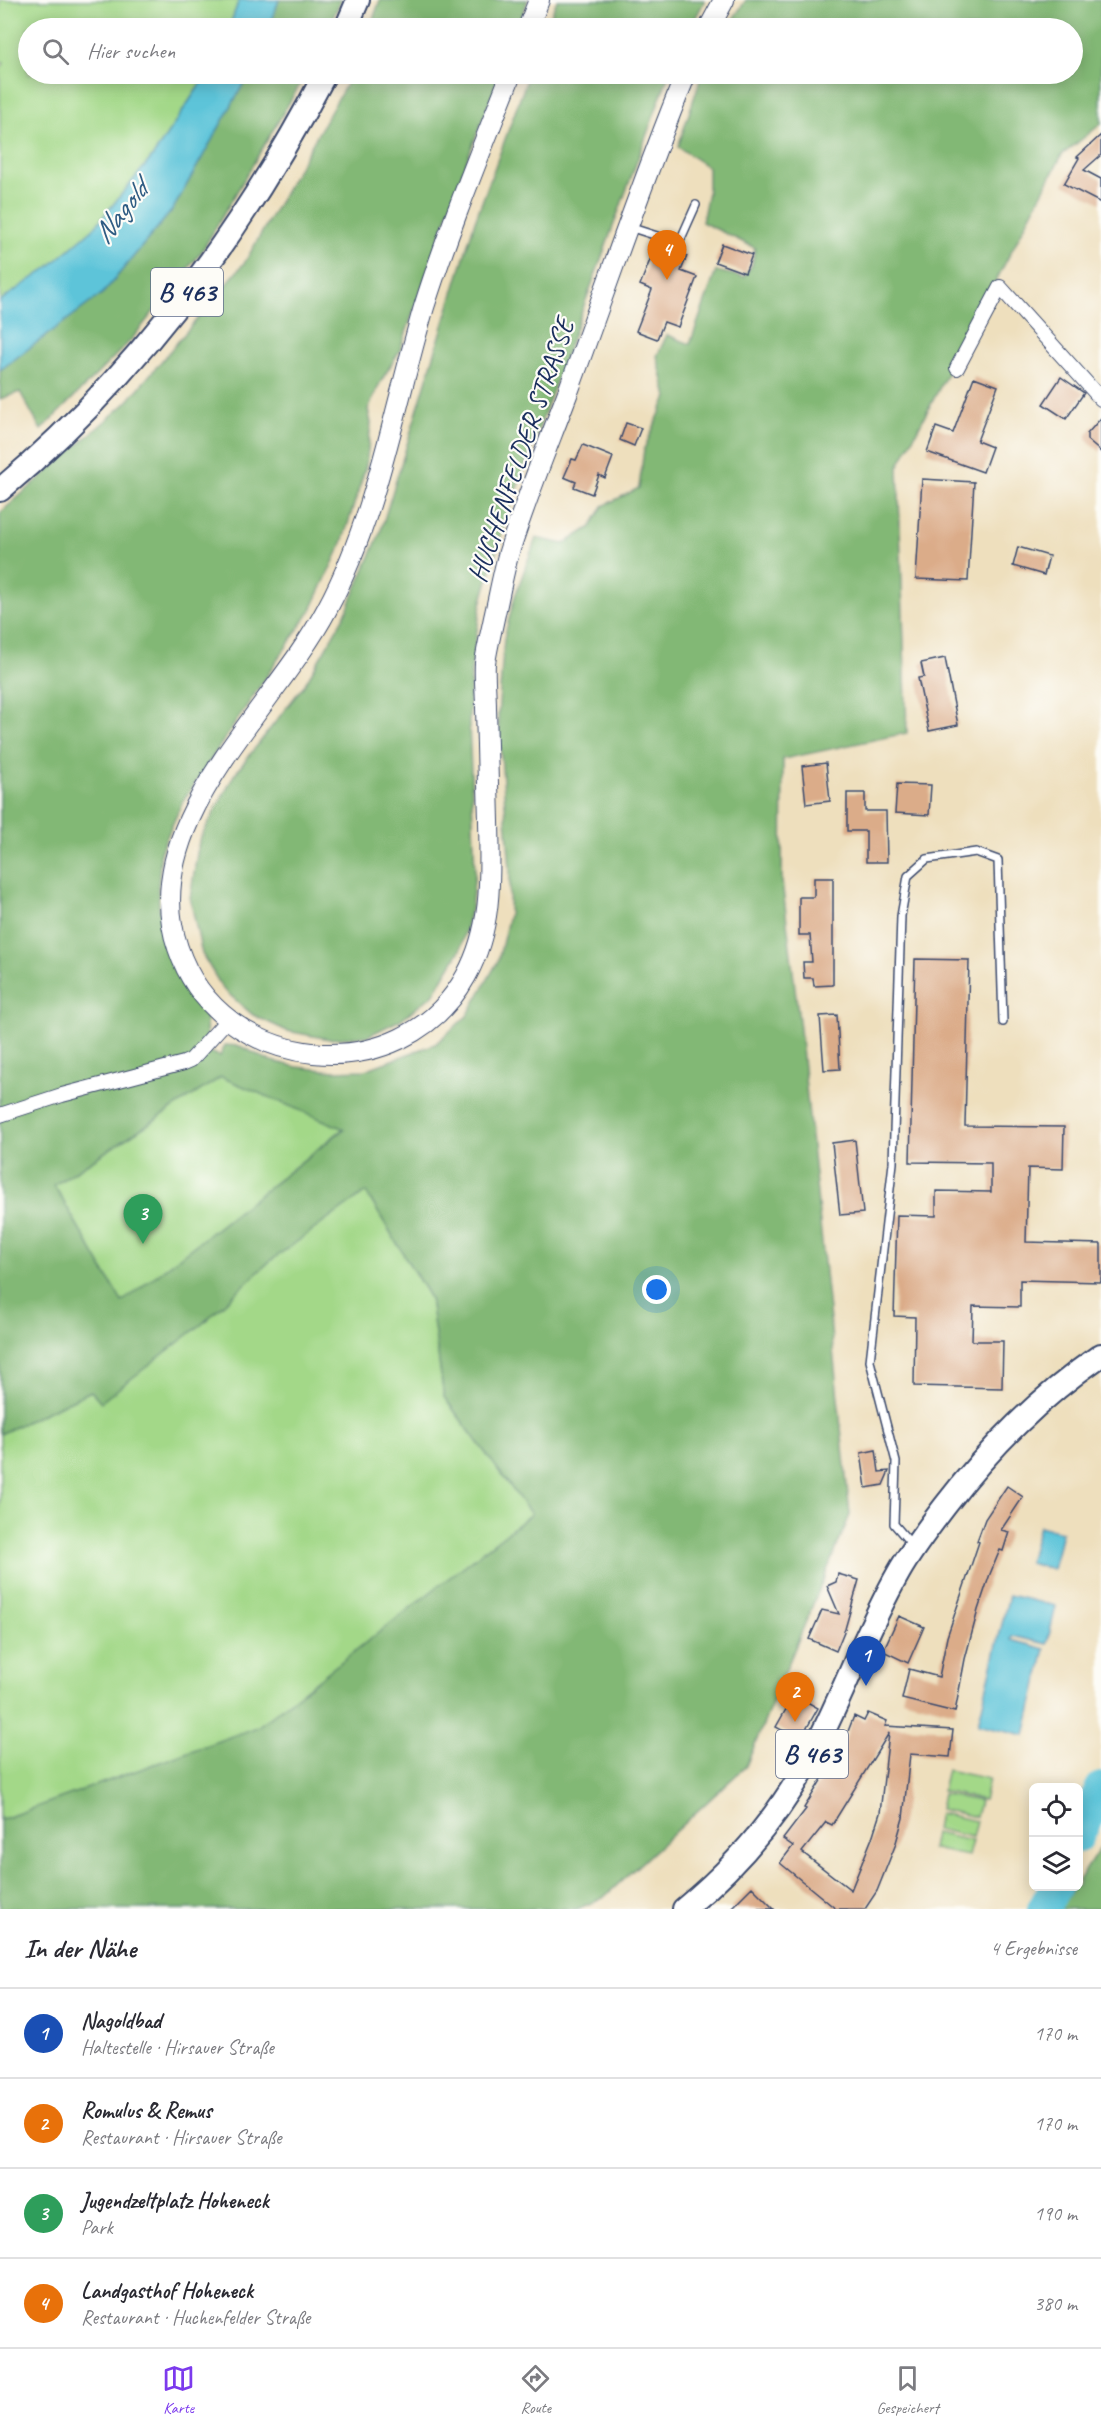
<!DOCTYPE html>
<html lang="de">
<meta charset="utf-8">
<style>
body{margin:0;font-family:Caveat,sans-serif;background:#f2f2f3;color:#2b2b33}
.controls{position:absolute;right:18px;bottom:18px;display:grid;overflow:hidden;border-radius:9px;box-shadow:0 3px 15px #0003}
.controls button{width:54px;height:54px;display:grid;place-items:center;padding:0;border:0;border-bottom:2px solid #e1e1e2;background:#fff;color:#2b2b33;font:30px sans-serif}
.you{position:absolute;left:657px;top:1290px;width:21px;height:21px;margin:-15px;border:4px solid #fff;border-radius:50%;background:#1a73e8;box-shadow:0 0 0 9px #1a73e833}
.badge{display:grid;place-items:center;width:39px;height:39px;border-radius:50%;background:#7c3aed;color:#fff;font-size:20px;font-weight:700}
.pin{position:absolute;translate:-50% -50px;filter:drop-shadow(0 2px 3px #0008)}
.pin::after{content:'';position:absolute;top:32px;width:21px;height:18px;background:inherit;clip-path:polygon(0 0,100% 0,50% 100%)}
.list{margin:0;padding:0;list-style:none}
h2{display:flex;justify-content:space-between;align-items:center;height:78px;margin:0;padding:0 24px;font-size:26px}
h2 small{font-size:20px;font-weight:400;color:#7c7c81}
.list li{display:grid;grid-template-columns:39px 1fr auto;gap:18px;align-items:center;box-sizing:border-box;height:90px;padding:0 24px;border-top:2px solid #e1e1e2}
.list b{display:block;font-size:22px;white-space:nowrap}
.list p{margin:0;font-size:20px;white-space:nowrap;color:#7c7c81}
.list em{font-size:20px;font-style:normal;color:#7c7c81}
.icon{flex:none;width:33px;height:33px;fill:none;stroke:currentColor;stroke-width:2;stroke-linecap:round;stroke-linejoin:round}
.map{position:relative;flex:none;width:1101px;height:1909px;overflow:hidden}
.search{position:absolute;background:#fff;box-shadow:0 3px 15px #0003;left:18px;right:18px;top:18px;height:66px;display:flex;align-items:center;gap:15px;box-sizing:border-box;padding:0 21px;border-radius:33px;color:#7c7c81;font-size:22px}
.sheet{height:438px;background:#fff}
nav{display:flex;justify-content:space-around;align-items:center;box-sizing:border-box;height:84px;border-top:2px solid #e1e1e2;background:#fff;font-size:16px;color:#7c7c81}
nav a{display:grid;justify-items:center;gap:3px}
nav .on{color:#7c3aed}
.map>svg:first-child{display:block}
.green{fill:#a3d888;stroke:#5f8473;stroke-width:1.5}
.forest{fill:#82b874;stroke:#4e7469;stroke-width:1.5;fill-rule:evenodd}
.water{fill:#5dc4d9;stroke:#3c7a9c;stroke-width:1.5}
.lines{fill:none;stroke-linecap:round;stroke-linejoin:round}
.stream{stroke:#5dc4d9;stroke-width:5}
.river{stroke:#5dc4d9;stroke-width:32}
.building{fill:#dbac89;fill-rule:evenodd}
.service-casing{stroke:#3b496c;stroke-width:10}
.minor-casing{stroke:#3b496c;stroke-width:16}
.secondary-casing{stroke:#3b496c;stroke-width:22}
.primary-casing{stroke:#3b496c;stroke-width:26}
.service{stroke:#fff;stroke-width:7}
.minor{stroke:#fff;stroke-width:14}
.secondary{stroke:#fff;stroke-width:20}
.primary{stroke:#fff;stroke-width:22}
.labels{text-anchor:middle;stroke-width:4.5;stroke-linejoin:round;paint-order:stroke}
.shield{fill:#fdfcf7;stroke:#5f6c8c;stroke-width:1.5}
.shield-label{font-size:27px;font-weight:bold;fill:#1b2f5e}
.street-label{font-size:28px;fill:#1b2f5e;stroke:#fdfcf7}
.water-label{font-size:30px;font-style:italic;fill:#2f5c83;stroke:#fdfcf7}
</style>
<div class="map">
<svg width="1101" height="1909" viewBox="0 0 1101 1909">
<rect width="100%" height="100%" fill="#fdfcf7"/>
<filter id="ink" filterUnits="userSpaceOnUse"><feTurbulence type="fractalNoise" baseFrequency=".0167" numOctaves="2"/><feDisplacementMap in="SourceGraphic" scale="12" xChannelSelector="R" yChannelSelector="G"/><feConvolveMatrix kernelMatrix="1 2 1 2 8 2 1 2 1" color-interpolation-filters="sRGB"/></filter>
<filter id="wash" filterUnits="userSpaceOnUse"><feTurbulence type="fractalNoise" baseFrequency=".008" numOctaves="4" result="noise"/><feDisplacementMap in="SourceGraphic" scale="24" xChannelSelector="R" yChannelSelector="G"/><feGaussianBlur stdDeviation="1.35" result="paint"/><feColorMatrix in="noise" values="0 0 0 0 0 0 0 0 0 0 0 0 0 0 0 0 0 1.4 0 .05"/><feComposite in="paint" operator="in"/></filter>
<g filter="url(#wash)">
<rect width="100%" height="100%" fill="#eedfbd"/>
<path class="green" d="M 0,0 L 239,0 L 229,28 L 28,28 L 28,74 L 207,74 L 153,156 L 94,228 L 49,267 L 0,301 L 0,70 L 4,63 L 0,62 Z
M 221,1077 L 344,1128 L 122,1303 L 54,1185 Z
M 366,1192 L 430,1298 L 444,1397 L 531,1514 L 257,1728 L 0,1820 L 0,1434 L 91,1391 L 101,1401 L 202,1324 L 270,1261 Z
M 947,1770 L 989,1779 L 984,1800 L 942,1791 Z
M 943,1794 L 980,1801 L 976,1817 L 940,1809 Z
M 939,1813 L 976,1821 L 972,1837 L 936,1829 Z
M 935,1833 L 972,1841 L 968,1856 L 932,1849 Z"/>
<path class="forest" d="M 279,0 L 341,0 L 328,28 L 268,28 Z
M 380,0 L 528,0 L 517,28 L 370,28 Z
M 557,0 L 705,0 L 690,28 L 546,28 Z
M 746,0 L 1101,0 L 1101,124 L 1062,155 L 898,467 L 907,733 L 783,759 L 782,881 L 800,1029 L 850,1515 L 746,1766 L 603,1898 L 577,1909 L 0,1909 L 0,1820 L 257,1727 L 531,1514 L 444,1397 L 430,1298 L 366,1192 L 270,1261 L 202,1324 L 101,1402 L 91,1391 L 0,1434 L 0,513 L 127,402 L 245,262 L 352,74 L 500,74 L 463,170 L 400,350 L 380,383 L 368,409 L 371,423 L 366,466 L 342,543 L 311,610 L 183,801 L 161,850 L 158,889 L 161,926 L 174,966 L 206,1017 L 207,1051 L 220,1056 L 225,1045 L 240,1046 L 268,1060 L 297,1067 L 334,1071 L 365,1070 L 435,1044 L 467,1016 L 498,961 L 509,915 L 510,868 L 498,717 L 504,638 L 515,596 L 536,538 L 564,544 L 591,527 L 603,506 L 639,488 L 644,449 L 667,397 L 657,356 L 667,335 L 690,344 L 716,271 L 744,277 L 752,265 L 755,248 L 702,222 L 708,192 L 708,167 L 678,147 L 702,74 L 1072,74 L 1072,28 L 727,28 ZM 221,1077 L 344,1129 L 122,1302 L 54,1185 Z
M 249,74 L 306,74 L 202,251 L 131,340 L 41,430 L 20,392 L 0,399 L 0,370 L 103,293 L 173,209 Z
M 529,74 L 669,74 L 506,518 L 481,604 L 471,671 L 469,723 L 475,872 L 471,909 L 460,950 L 433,995 L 400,1020 L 368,1036 L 329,1039 L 287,1031 L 253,1015 L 223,989 L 202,954 L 190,898 L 199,841 L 234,775 L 305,684 L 344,617 L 380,533 L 475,221 Z
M 1101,1846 L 1101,1909 L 1059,1909 L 1074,1887 L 1078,1886 L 1079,1880 Z"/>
<path class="water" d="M 239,0 L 279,0 L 268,28 L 229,28 Z
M 207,74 L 249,74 L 173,209 L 103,293 L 0,370 L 0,301 L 49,267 L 94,228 L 153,156 Z
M 1039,1526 L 1062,1532 L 1053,1569 L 1029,1563 Z
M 1009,1595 L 1056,1606 L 1047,1644 L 1012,1636 L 1011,1640 L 1045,1649 L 1025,1735 L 978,1724 Z"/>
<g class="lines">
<path class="stream" d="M 1082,1830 L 1101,1821"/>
<path class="river" d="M 1078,1837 L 1101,1788
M 1043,1909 L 1056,1886"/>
</g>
<g id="blocks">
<path class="building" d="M 1101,135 L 1101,155 L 1084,170 L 1101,179 L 1101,203 L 1064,184 L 1079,158 L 1077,157 Z
M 722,244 L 752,255 L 745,273 L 715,262 Z
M 667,249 L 687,256 L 681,271 L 697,277 L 678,327 L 664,322 L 657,339 L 636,331 L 652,290 L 640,285 L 652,255 L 662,259 Z
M 974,377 L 998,386 L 977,441 L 992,447 L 983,472 L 927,452 L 936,427 L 953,433 Z
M 1061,377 L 1084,393 L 1066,419 L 1043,404 Z
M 1101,418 L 1101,452 L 1087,440 L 1087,434 Z
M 626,423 L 641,428 L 634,446 L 620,440 Z
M 583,445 L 613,457 L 605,478 L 599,475 L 592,494 L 574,487 L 576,482 L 564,477 L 572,459 L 576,460 Z
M 922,479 L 974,482 L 968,581 L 916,579 Z
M 1018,547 L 1049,556 L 1044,575 L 1013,566 Z
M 945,658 L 958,725 L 929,731 L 918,678 L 924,677 L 921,663 Z
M 826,763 L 830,801 L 806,804 L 802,766 Z
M 897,784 L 931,785 L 929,815 L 895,813 Z
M 847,793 L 865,793 L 865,811 L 886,811 L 887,862 L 866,862 L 866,831 L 847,831 Z
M 814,878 L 833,878 L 833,985 L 814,986 L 813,978 L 804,978 L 803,962 L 812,962 L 810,935 L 799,935 L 799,897 L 814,897 Z
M 915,959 L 969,960 L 965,1126 L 1064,1127 L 1063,1169 L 1028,1168 L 1026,1242 L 1101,1244 L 1101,1282 L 1020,1280 L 1020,1307 L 973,1306 L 972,1341 L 1003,1341 L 1002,1388 L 914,1386 L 915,1317 L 894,1316 L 897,1215 L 936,1216 L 936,1191 L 991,1192 L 991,1163 L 910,1162 Z
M 837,1015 L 840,1069 L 824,1070 L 820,1016 Z
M 855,1140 L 863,1213 L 840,1215 L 832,1143 Z
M 876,1450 L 879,1472 L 889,1471 L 883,1485 L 866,1488 L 861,1453 Z
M 1007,1486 L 1023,1497 L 1001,1530 L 1009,1532 L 1003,1551 L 1000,1550 L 990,1574 L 978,1610 L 965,1659 L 955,1712 L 902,1699 L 909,1669 L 939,1677 L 947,1637 L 979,1542 L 977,1541 L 985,1519 Z
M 838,1574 L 859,1580 L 845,1629 L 836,1651 L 809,1639 L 822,1610 L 839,1614 L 827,1586 L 836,1582 Z
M 899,1616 L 924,1627 L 908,1663 L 883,1651 Z
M 797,1690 L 810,1697 L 807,1702 L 818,1708 L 800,1740 L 776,1727 Z
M 868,1713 L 887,1721 L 885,1726 L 953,1730 L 950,1757 L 910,1754 L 903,1818 L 895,1846 L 877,1891 L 865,1909 L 836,1909 L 780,1863 L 793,1846 L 783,1839 L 806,1809 L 804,1808 L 846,1740 L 845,1739 L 854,1716 L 864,1721 ZM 889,1733 L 880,1813 L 872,1838 L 851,1890 L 802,1852 L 826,1822 L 832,1825 Z
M 752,1887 L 774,1909 L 730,1909 Z"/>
</g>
</g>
<g filter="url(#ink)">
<use href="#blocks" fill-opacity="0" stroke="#3b496c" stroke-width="1.5"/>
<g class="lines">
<defs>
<path id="service" d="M 629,227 L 679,243 L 696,205
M 913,1546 L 894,1524 L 896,1462 L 870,1361 L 893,1163 L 901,916 L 908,876 L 927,859 L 976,852 L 998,860 L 1003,1022"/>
<path id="minor" d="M 957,368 L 1000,287 L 1101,399
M 0,1115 L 62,1095 L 184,1063 L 191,1060 L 228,1019"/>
<path id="secondary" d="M 528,28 L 539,0
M 709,28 L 724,0
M 511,74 C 481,151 449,228 424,307 C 394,408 377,516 327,609 C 274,710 135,824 178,948 C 220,1074 402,1093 466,976 C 493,927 490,875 489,821 C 488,784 487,746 486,708 C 486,693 484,677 485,663 C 487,648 491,633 494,618 C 499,596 503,573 509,552 C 526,498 548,445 568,392 C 607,286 643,178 686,74"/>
<path id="primary" d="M 346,28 L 358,0
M 0,490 C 136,376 243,231 325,74
M 684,1909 C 734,1868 778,1817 809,1760 C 842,1699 864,1633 899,1572 C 912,1549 929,1527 945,1506 C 991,1446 1039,1398 1101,1355"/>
</defs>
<use href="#service" class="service-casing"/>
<use href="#minor" class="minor-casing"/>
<use href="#secondary" class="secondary-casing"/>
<use href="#primary" class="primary-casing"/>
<use href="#service" class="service"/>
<use href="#minor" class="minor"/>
<use href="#secondary" class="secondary"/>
<use href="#primary" class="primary"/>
</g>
</g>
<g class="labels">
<g class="shield">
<rect x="151" y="268" width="72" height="48" rx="4.5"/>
<rect x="776" y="1730" width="72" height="48" rx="4.5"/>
</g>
<g class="shield-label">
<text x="187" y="301">B 463</text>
<text x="812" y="1763">B 463</text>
</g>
<g class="street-label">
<text transform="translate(520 450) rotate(-71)" y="10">HUCHENFELDER STRASSE</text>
</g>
<g class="water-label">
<text transform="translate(120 212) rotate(-51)" y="10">Nagold</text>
</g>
</g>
</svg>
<div class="controls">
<button><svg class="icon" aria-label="locate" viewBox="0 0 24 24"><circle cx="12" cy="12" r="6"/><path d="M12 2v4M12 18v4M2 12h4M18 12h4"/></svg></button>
<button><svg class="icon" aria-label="layers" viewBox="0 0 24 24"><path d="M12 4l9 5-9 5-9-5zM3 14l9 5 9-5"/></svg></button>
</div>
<div class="you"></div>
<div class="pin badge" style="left:866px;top:1686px;background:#1a4fb4">1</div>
<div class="pin badge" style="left:795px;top:1722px;background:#e8710a">2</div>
<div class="pin badge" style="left:143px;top:1244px;background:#2e9e5b">3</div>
<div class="pin badge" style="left:667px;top:280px;background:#e8710a">4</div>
<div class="search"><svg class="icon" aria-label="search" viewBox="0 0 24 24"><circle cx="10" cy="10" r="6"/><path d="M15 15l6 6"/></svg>Hier suchen</div>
</div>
<section class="sheet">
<h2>In der Nähe<small>4 Ergebnisse</small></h2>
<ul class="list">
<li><span class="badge" style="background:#1a4fb4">1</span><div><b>Nagoldbad</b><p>Haltestelle · Hirsauer Straße</p></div><em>170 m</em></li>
<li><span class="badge" style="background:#e8710a">2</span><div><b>Romulus &amp; Remus</b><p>Restaurant · Hirsauer Straße</p></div><em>170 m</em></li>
<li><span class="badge" style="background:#2e9e5b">3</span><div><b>Jugendzeltplatz Hoheneck</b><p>Park</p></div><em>190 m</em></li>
<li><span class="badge" style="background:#e8710a">4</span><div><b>Landgasthof Hoheneck</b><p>Restaurant · Huchenfelder Straße</p></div><em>380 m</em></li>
</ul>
</section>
<nav>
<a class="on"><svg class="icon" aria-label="map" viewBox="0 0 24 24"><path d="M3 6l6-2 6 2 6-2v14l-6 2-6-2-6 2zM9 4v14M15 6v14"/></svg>Karte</a>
<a><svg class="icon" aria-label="directions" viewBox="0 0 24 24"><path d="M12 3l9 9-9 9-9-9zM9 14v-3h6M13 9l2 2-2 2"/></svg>Route</a>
<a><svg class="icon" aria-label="saved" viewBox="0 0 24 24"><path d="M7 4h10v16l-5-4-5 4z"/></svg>Gespeichert</a>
</nav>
